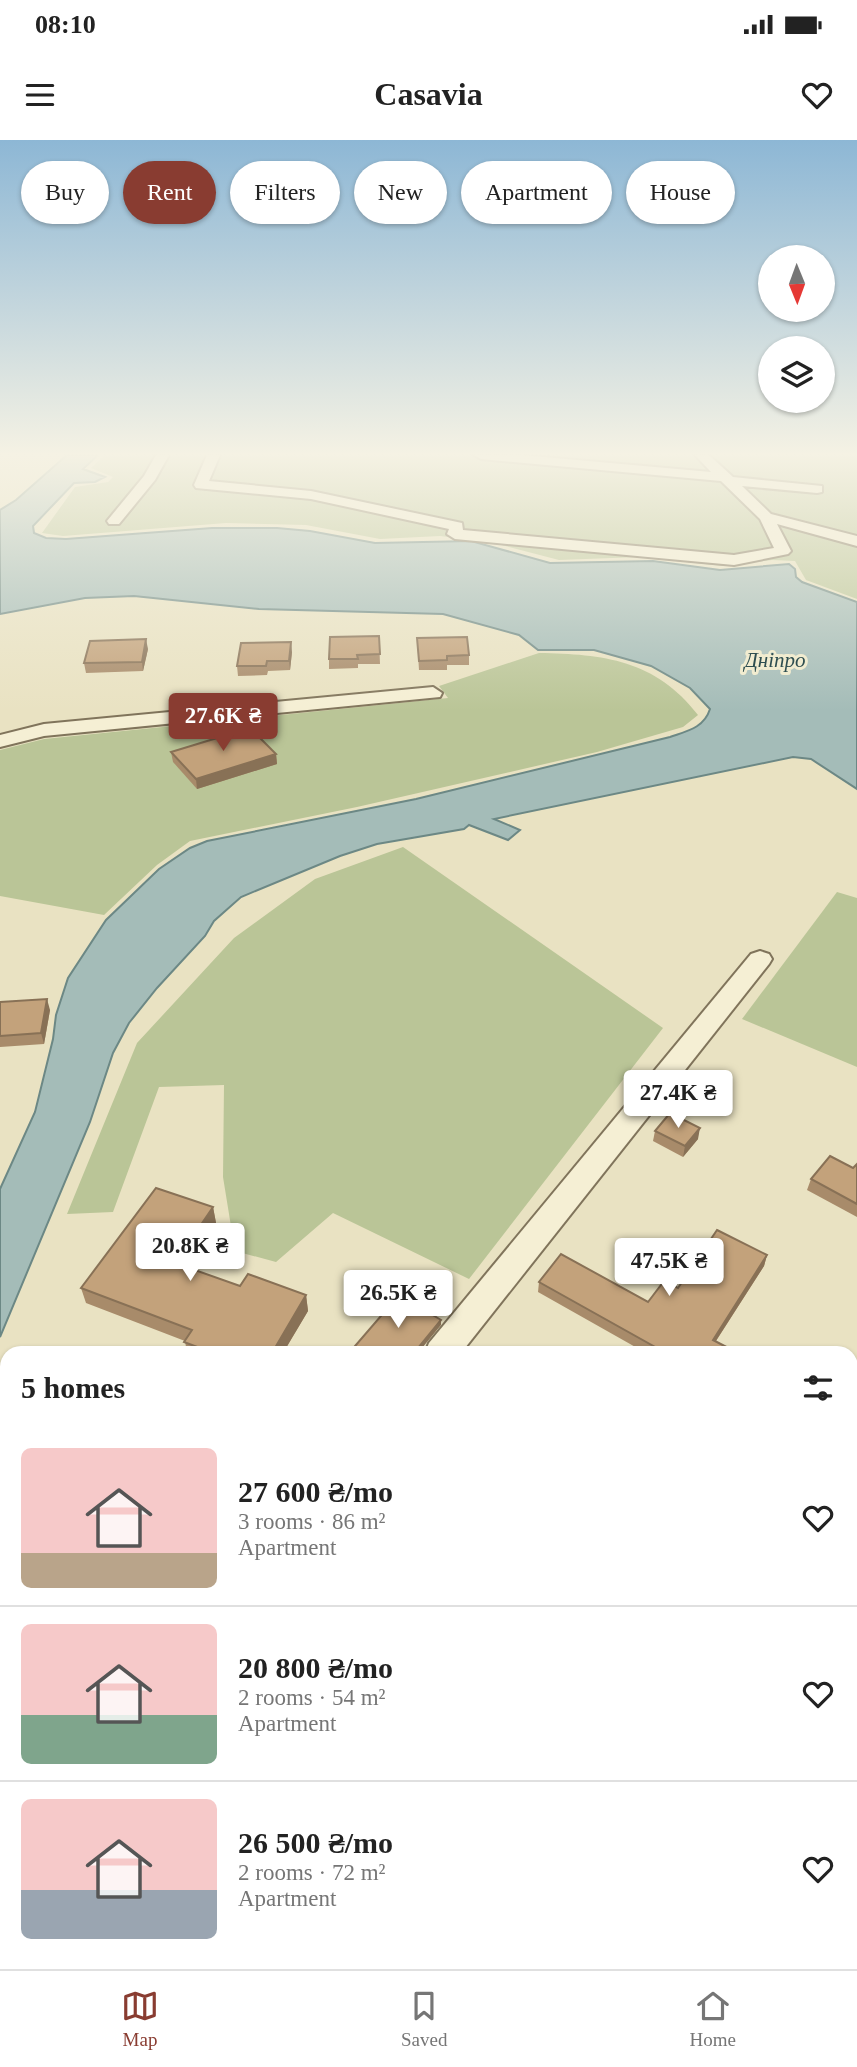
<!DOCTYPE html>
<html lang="en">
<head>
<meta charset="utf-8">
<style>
  :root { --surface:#fff; --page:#f2f2f2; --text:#222; --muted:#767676; --line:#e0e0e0; --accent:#893c31 }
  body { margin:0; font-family:Georgia,serif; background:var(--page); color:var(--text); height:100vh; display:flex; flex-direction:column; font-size:26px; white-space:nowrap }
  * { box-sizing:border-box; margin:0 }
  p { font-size:23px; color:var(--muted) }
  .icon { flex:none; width:38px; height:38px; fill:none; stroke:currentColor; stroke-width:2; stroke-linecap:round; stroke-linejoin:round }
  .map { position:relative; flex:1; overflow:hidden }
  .panel { position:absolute; left:0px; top:1206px; width:858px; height:625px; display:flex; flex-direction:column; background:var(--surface); border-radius:21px 21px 0 0; box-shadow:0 2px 5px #0004 }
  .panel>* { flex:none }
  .hud { position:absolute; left:21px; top:21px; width:816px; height:63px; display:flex; gap:14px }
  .needle { width:46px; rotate:179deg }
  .fabs { position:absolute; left:758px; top:105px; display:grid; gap:14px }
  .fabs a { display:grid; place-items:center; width:77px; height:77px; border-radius:50%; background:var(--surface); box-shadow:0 2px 5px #0004; font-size:35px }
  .price { position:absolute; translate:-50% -60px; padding:0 16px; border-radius:7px; background:#fff; color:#222; font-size:23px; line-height:46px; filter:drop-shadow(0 2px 4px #0008) }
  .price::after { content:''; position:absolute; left:50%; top:42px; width:21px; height:16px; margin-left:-10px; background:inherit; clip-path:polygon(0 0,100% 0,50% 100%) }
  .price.selected { background:var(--accent); color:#fff }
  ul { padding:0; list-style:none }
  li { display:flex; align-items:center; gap:21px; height:175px; padding:0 21px }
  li+li { border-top:2px solid var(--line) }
  li span { display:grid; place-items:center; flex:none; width:196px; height:140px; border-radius:10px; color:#555 }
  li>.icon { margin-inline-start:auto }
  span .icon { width:84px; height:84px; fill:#fffc; stroke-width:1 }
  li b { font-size:30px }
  h2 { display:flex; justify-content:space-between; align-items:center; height:84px; padding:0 21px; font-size:30px }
  .chip { padding:0 24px; border-radius:32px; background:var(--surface); box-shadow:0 2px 5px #0004; font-size:24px; line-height:63px }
  .chip.selected { background:var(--accent); color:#fff }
  .status { display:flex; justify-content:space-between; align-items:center; height:49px; padding:0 35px; background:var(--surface); direction:ltr }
  .status svg { height:19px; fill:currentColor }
  header { display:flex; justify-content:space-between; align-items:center; height:91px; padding:0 21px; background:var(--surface); font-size:32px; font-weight:700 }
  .dock { display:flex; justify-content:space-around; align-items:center; height:98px; border-top:2px solid var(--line); background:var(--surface); font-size:19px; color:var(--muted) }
  .dock a { display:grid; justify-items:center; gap:4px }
  .dock .selected { color:var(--accent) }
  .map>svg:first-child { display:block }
  .green { fill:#bac597 }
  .sand { fill:#e2d9a1 }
  .water { fill:#a4bcb8; stroke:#6c8885; stroke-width:2 }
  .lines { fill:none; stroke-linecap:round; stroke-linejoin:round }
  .minor-casing { stroke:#80745b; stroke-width:4 }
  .minor { fill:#f5efd4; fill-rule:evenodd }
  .wall { fill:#a88b6a }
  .shaded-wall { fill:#887156 }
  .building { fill:#c3a27b; stroke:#887156; stroke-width:2 }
  .labels { text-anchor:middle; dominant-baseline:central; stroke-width:6; stroke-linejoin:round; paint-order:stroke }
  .far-water-label { font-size:21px; font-style:italic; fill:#2e4e50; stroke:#f1ecd0 }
</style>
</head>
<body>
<div class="status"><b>08:10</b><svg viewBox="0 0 49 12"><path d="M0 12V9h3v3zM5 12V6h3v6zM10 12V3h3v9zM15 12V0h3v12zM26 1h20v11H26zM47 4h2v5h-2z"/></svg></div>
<header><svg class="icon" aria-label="menu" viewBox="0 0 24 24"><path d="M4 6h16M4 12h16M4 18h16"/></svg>Casavia<svg class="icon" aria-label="heart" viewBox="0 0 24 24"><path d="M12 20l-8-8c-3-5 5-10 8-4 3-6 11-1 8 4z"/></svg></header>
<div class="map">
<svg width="857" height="1829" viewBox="0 0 857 1829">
  <rect width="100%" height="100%" fill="#e9e2c2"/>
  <g class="green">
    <path d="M 105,315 L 857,315 L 857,459 L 806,440 L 795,421 L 772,420 L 723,426 L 639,417 L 559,420 L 490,402 L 440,396 L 380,399 L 306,385 L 226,383 L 63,396 L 42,393 L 75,347 L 108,342 L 113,337 L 91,328 Z"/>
    <path d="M 539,513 C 603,514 656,520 698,575 L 683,587 L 597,612 L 357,667 L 190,701 L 157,725 L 104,775 L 0,756 L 0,610 L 44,599 L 448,558 L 439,546 Z"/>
    <path d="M 403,707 L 663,888 L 469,1139 L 333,1073 L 276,1122 L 235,1111 L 223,1037 L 224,945 L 159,947 L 113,1072 L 67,1074 L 137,903 L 234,798 L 315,739 Z"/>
    <path d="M 837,752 L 857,758 L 857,927 L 742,879 Z"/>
    <path d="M 7,1405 L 7,1507 L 0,1511 L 0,1410 Z"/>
  </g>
  <path class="sand" d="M 7,1557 L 7,1824 L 23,1824 L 17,1829 L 0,1829 L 0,1561 Z"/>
  <path class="water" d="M 67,315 L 98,315 L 83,329 L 105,337 L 95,342 L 74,343 L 33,386 L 34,393 L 46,398 L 66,399 L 212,388 L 277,388 L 310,391 L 375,403 L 471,401 L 550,423 L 653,421 L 720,430 L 789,424 L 795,429 L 796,437 L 802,442 L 857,462 L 857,649 L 811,619 L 793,617 L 494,679 L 520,690 L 508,700 L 469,685 L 464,689 L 377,704 L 340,716 L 241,757 L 214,781 L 205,796 L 157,848 L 129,883 L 113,913 L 90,982 L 0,1197 L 0,1049 L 35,972 L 53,899 L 56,875 L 68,838 L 106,780 L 159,729 L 190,708 L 207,701 L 416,659 L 670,597 C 687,591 704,588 710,569 L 690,548 L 651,526 L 594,510 L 538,510 L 519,495 L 443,474 L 259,469 L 134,456 L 85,458 L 0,474 L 0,370 L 16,360 Z"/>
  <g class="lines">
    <g class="minor-casing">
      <g id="minor">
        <path d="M 156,315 L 169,315 L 155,340 L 119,384 L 109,384 L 107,381 L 144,336 Z"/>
        <path d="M 207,315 L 220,315 L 209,341 L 311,351 L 462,383 L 463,390 L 734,415 L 774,408 L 760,379 L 721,341 L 481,319 L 474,315 L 521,315 L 711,332 L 695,315 L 709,315 L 733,337 L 822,346 L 822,352 L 817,353 L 742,346 L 771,374 L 857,396 L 857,406 L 777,384 L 791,411 L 788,414 L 734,425 L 455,399 L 447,394 L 449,389 L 311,359 L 196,348 L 194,345 Z"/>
        <path d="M 433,547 L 442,553 L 440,557 L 44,596 L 0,607 L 0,595 L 44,584 Z"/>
        <path d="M 760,811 L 769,814 L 772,819 L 769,824 L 461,1213 L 425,1213 L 429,1203 L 751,814 Z"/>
        <path d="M 0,1294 L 7,1297 L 7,1329 L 0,1326 Z"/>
        <path d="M 7,1515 L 7,1556 L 0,1559 L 0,1518 Z"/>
        <path d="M 850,1635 L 857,1638 L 857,1680 L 850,1677 Z"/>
      </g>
    </g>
    <use href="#minor" class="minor"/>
  </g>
  <g class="wall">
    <path d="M 379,496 L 380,524 L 358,524 L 358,528 L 329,529 L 329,519 Z"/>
    <path d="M 417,498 L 469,515 L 469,525 L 447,525 L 447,530 L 419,530 Z"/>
    <path d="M 148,509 L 143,531 L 86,533 L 84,523 Z"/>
    <path d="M 292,512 L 290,530 L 268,531 L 267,535 L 238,536 L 237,526 Z"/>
    <path d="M 171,612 L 276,614 L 277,624 L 197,649 L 173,622 Z"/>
    <path d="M 0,862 L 50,870 L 44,904 L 0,907 Z"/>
    <path d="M 655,991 L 698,999 L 683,1017 L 653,1001 Z"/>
    <path d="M 857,1024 L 857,1077 L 807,1050 L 811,1039 L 853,1028 Z"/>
    <path d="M 213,1067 L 216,1083 L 186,1127 L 240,1146 L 306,1155 L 308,1171 L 283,1213 L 187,1213 L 185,1201 L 86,1163 L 81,1148 Z"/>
    <path d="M 767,1115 L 764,1126 L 716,1201 L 738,1213 L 646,1213 L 538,1152 L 539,1142 L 648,1162 L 678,1148 Z"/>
  </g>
  <g class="shaded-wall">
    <path d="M 146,499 L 148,509 L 143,531 L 142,522 Z"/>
    <path d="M 291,502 L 292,512 L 290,530 L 289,521 Z"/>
    <path d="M 276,614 L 277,624 L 197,649 L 196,639 Z"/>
    <path d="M 47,859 L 50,870 L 44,904 L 41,893 Z"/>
    <path d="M 700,988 L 698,999 L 683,1017 L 685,1006 Z"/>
    <path d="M 213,1067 L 216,1083 L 178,1138 L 175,1123 Z"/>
    <path d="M 767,1115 L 764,1126 L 710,1210 L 713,1200 Z"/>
    <path d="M 306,1155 L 308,1171 L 283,1213 L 272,1213 Z"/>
    <path d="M 441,1180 L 441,1185 L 418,1213 L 414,1213 Z"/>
  </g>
  <g class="building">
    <path d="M 379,496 L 380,514 L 357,515 L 358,519 L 329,519 L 330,497 Z"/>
    <path d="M 467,497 L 469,515 L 447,516 L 447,520 L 419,521 L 417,498 Z"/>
    <path d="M 146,499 L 142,522 L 84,523 L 90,501 Z"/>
    <path d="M 291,502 L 289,521 L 267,521 L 266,526 L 237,526 L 241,503 Z"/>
    <path d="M 250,588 L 276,614 L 196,639 L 171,612 Z"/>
    <path d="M 47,859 L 41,893 L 0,896 L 0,862 Z"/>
    <path d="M 670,973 L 700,988 L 685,1006 L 655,991 Z"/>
    <path d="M 830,1016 L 853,1028 L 857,1024 L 857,1064 L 811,1039 Z"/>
    <path d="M 156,1048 L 213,1067 L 175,1123 L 240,1146 L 248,1134 L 306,1155 L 272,1213 L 213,1213 L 184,1202 L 192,1190 L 81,1148 Z"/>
    <path d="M 717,1090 L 767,1115 L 713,1200 L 738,1213 L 666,1213 L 539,1142 L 561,1114 L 648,1162 L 664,1141 L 678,1148 Z"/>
    <path d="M 399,1155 L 441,1180 L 414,1213 L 349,1213 Z"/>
  </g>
  <linearGradient id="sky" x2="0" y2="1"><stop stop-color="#8db7d5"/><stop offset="0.55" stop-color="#f5f2e4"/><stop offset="1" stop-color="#f5f2e4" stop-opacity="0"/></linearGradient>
  <rect width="857" height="571" fill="url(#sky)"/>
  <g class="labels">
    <g class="far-water-label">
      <text x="775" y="520">Дніпро</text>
    </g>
  </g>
</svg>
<div class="fabs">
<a><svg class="needle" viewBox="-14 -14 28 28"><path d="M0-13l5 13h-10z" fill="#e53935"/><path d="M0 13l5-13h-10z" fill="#767676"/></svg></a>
<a><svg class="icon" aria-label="layers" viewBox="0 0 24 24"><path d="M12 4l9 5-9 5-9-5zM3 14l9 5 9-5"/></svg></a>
</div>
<b class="price selected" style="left:223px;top:613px">27.6K ₴</b>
<b class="price" style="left:678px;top:990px">27.4K ₴</b>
<b class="price" style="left:190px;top:1143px">20.8K ₴</b>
<b class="price" style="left:669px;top:1158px">47.5K ₴</b>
<b class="price" style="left:398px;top:1190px">26.5K ₴</b>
<div class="hud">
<a class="chip">Buy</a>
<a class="chip selected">Rent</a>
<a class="chip">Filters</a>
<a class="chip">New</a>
<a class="chip">Apartment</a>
<a class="chip">House</a>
</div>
<section class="panel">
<h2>5 homes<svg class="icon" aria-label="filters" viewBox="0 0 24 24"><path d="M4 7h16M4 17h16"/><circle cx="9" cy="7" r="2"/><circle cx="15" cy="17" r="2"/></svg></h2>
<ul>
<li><span style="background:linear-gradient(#f6c9c9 75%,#b9a48a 0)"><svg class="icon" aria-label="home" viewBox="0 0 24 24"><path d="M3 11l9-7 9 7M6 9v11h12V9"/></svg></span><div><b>27 600 ₴/mo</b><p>3 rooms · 86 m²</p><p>Apartment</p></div><svg class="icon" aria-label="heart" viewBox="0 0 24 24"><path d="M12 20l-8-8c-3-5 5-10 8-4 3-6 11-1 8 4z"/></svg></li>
<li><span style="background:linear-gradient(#f6c9c9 65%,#7fa58c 0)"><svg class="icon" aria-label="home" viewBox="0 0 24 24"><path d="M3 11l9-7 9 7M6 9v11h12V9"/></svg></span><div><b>20 800 ₴/mo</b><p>2 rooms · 54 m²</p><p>Apartment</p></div><svg class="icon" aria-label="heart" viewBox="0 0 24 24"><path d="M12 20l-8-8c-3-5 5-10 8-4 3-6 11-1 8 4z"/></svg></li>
<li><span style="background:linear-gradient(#f6c9c9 65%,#9aa5b1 0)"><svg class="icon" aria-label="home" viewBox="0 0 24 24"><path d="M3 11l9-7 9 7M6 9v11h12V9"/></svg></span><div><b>26 500 ₴/mo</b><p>2 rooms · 72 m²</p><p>Apartment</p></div><svg class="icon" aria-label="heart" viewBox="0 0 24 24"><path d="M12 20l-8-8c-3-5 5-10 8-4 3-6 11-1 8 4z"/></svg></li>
</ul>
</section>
</div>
<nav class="dock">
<a class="selected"><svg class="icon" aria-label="map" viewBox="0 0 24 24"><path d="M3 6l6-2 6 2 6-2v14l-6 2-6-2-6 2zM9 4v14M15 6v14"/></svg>Map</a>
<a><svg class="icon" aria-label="saved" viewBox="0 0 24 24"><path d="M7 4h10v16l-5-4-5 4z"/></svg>Saved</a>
<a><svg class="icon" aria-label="home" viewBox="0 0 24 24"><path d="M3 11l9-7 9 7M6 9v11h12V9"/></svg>Home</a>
</nav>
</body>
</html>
